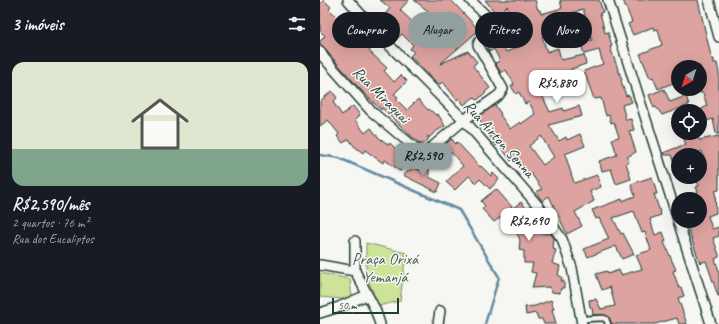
<!DOCTYPE html>
<html lang="pt">
<head>
<meta charset="utf-8">
<style>
  :root { --surface:#171b24; --page:#20242c; --text:#f1f3f6; --muted:#9ea1a6; --accent:#92a19f }
  body { margin:0; font-family:Caveat,sans-serif; background:var(--page); color:var(--text); height:100vh; display:flex; flex-direction:column; font-size:15px; white-space:nowrap }
  * { box-sizing:border-box; margin:0 }
  p { font-size:13px; color:var(--muted) }
  .icon { flex:none; width:22px; height:22px; fill:none; stroke:currentColor; stroke-width:2; stroke-linecap:round; stroke-linejoin:round }
  .map { position:relative; flex:1; overflow:hidden }
  .details { display:flex; flex-direction:column; background:var(--surface); width:320px }
  .details>* { flex:none }
  .hud { position:absolute; left:12px; top:12px; width:327px; height:36px; display:flex; gap:8px }
  .needle { width:26px; rotate:219deg }
  .buttons { position:absolute; left:351px; top:60px; display:grid; gap:8px }
  .buttons a { display:grid; place-items:center; width:36px; height:36px; border-radius:50%; background:var(--surface); box-shadow:0 4px 16px #0002; font-size:20px }
  .scale { position:absolute; left:12px; bottom:10px; width:67px; box-sizing:border-box; padding-left:4px; border:2px solid #1f3d34; border-top:0; font-size:11px; line-height:14px; white-space:nowrap; color:#1f3d34; -webkit-text-stroke:3px #f6f6f2; paint-order:stroke }
  .price { position:absolute; translate:-50% -34px; padding:0 9px; border-radius:8px; background:#fff; color:#222; font-size:13px; line-height:26px; filter:drop-shadow(0 1px 2px #0008) }
  .price::after { content:''; position:absolute; left:50%; top:24px; width:12px; height:9px; margin-left:-6px; background:inherit; clip-path:polygon(0 0,100% 0,50% 100%) }
  .price.active { background:var(--accent); color:#111 }
  ul { padding:0; list-style:none }
  li { display:grid; align-content:center; gap:8px; height:212px; padding:0 12px }
  li span { display:grid; place-items:center; height:124px; border-radius:12px; color:#555 }
  li>.icon { margin-inline-start:auto }
  span .icon { width:72px; height:72px; fill:#fffc; stroke-width:1 }
  li b { font-size:17px }
  h2 { display:flex; justify-content:space-between; align-items:center; height:48px; padding:0 12px; font-size:17px }
  .pill { padding:0 14px; border-radius:18px; background:var(--surface); box-shadow:0 4px 16px #0002; font-size:14px; line-height:36px }
  .pill.active { background:var(--accent); color:#111 }
  main { display:flex; flex:1; min-height:0 }
  .map>svg:first-child { display:block }
  .green { fill:#cce398; stroke:#769066 }
  .lines { fill:none; stroke-linecap:round; stroke-linejoin:round }
  .stream { stroke:#638aa1; stroke-width:2.5 }
  .building { fill:#dda3a0; stroke:#1f3d34; fill-rule:evenodd }
  .service-casing { stroke:#1f3d34; stroke-width:8 }
  .minor-casing { stroke:#1f3d34; stroke-width:12 }
  .service { stroke:#f6f6f2; stroke-width:4.5 }
  .minor { stroke:#f6f6f2; stroke-width:9 }
  .labels { text-anchor:middle; dominant-baseline:central; stroke-width:3; stroke-linejoin:round; paint-order:stroke }
  .street-label { font-size:16px; fill:#1f3d34; stroke:#f6f6f2 }
  .park-label { font-size:16px; fill:#425e48; stroke:#f6f6f2 }
</style>
</head>
<body>
<main>
<section class="details">
<h2>3 imóveis<svg class="icon" aria-label="filters" viewBox="0 0 24 24"><path d="M4 7h16M4 17h16"/><circle cx="9" cy="7" r="2"/><circle cx="15" cy="17" r="2"/></svg></h2>
<ul>
<li><span style="background:linear-gradient(#dfe7d0 70%,#7fa58c 0)"><svg class="icon" aria-label="home" viewBox="0 0 24 24"><path d="M3 11l9-7 9 7M6 9v11h12V9"/></svg></span><div><b>R$2,590/mês</b><p>2 quartos · 76 m²</p><p>Rua dos Eucaliptos</p></div></li>
</ul>
</section>
<div class="map">
<svg width="399" height="324" viewBox="0 0 399 324">
  <rect width="100%" height="100%" fill="#f6f6f2"/>
  <filter id="ink" filterUnits="userSpaceOnUse"><feTurbulence type="fractalNoise" baseFrequency=".025" numOctaves="2"/><feDisplacementMap in="SourceGraphic" scale="8" xChannelSelector="R" yChannelSelector="G"/><feConvolveMatrix kernelMatrix="1 2 1 2 8 2 1 2 1" color-interpolation-filters="sRGB"/></filter>
  <g filter="url(#ink)">
    <g class="green">
      <path d="M 46,243 L 86,253 L 80,301 L 58,306 L 46,274 Z"/>
      <path d="M 0,273 L 30,279 L 32,300 L 0,297 Z"/>
    </g>
    <g class="lines">
      <path class="stream" d="M 0,155 L 19,158 L 139,210 L 179,277 L 165,324"/>
    </g>
    <g class="building">
      <path d="M 4,0 L 11,7 L 9,9 L 20,20 L 24,16 L 36,27 L 33,30 L 43,41 L 45,38 L 53,47 L 49,51 L 67,68 L 64,71 L 74,82 L 81,75 L 87,81 L 74,94 L 78,97 L 76,99 L 87,110 L 98,99 L 108,110 L 109,109 L 117,116 L 118,114 L 125,126 L 115,132 L 109,138 L 108,136 L 108,140 L 104,144 L 101,144 L 89,134 L 62,108 L 61,110 L 39,88 L 9,54 L 5,48 L 1,45 L 0,41 L 5,36 L 0,31 L 0,4 Z"/>
      <path d="M 60,0 L 89,0 L 80,10 L 101,30 L 110,20 L 105,15 L 108,11 L 94,0 L 131,0 L 159,30 L 120,64 L 148,51 L 157,62 L 153,66 L 170,88 L 165,92 L 166,93 L 157,100 L 154,97 L 144,105 L 139,98 L 137,100 L 123,82 L 118,85 L 90,56 L 94,52 L 90,49 L 93,45 L 82,34 L 75,41 L 59,25 L 60,23 L 59,22 L 70,8 Z"/>
      <path d="M 165,0 L 215,0 L 218,10 L 220,10 L 221,14 L 242,8 L 240,0 L 279,0 L 283,12 L 280,13 L 285,33 L 288,32 L 292,46 L 290,47 L 302,80 L 301,81 L 306,96 L 309,95 L 312,102 L 302,105 L 306,120 L 311,119 L 314,130 L 309,131 L 316,152 L 307,157 L 309,162 L 306,163 L 311,179 L 296,184 L 291,169 L 282,171 L 279,161 L 297,155 L 292,139 L 299,137 L 294,122 L 291,123 L 289,115 L 286,116 L 281,98 L 274,99 L 264,71 L 283,64 L 279,50 L 264,54 L 261,44 L 272,40 L 263,9 L 236,19 L 237,30 L 222,36 L 227,52 L 238,48 L 241,60 L 264,55 L 266,64 L 251,69 L 255,83 L 240,87 L 237,76 L 219,80 L 226,93 L 222,95 L 230,112 L 243,108 L 244,111 L 259,106 L 262,116 L 229,125 L 239,141 L 246,137 L 247,140 L 260,134 L 265,146 L 245,154 L 254,183 L 277,175 L 281,187 L 270,191 L 274,201 L 255,212 L 262,226 L 247,234 L 229,196 L 222,201 L 216,192 L 222,189 L 210,172 L 206,175 L 193,159 L 191,161 L 179,144 L 176,146 L 158,117 L 175,105 L 181,114 L 180,115 L 190,129 L 200,122 L 201,124 L 215,114 L 209,102 L 205,104 L 199,92 L 196,94 L 191,86 L 194,85 L 193,82 L 186,70 L 181,73 L 175,63 L 180,61 L 174,49 L 169,52 L 166,43 L 179,37 L 186,52 L 200,46 L 187,6 L 177,15 ZM 221,136 L 234,157 L 223,165 L 209,146 Z"/>
      <path d="M 303,0 L 378,0 L 391,56 L 392,59 L 394,59 L 394,63 L 397,63 L 399,73 L 399,134 L 396,134 L 393,119 L 380,123 L 380,110 L 387,106 L 383,93 L 380,93 L 380,66 L 358,67 L 358,81 L 338,89 L 333,77 L 330,78 L 320,54 L 342,45 L 338,29 L 334,30 L 333,27 L 313,35 L 308,24 L 312,22 Z"/>
      <path d="M 344,89 L 350,102 L 366,96 L 369,105 L 342,115 L 336,107 L 334,108 L 329,95 Z"/>
      <path d="M 12,91 L 17,98 L 13,102 L 22,115 L 33,106 L 40,115 L 35,120 L 45,133 L 51,128 L 58,137 L 69,145 L 70,143 L 85,158 L 83,161 L 86,163 L 80,171 L 65,160 L 63,163 L 45,150 L 43,153 L 34,146 L 29,139 L 23,143 L 17,136 L 19,134 L 8,120 L 0,126 L 0,101 Z"/>
      <path d="M 361,133 L 376,133 L 379,140 L 399,136 L 399,190 L 395,191 L 396,213 L 388,216 L 392,229 L 399,227 L 399,236 L 393,238 L 399,255 L 399,257 L 395,259 L 399,271 L 399,296 L 398,296 L 386,261 L 380,263 L 366,223 L 367,221 L 380,221 L 380,199 L 360,199 L 360,197 L 378,192 L 376,187 L 379,186 L 375,177 L 380,177 L 380,171 L 387,168 L 382,151 L 371,155 L 358,155 L 358,170 L 357,170 L 352,155 L 344,155 L 343,153 L 366,144 Z"/>
      <path d="M 132,139 L 135,144 L 137,142 L 160,167 L 161,166 L 171,176 L 173,173 L 179,179 L 170,189 L 160,179 L 156,183 L 149,176 L 135,190 L 126,182 L 143,166 L 131,152 L 123,158 L 118,150 Z"/>
      <path d="M 101,163 L 109,163 L 109,177 L 121,183 L 117,192 L 83,175 L 94,167 L 101,171 Z"/>
      <path d="M 332,177 L 337,194 L 334,194 L 341,215 L 330,219 L 335,235 L 343,232 L 346,241 L 344,242 L 356,270 L 353,271 L 359,288 L 361,287 L 364,296 L 358,298 L 367,324 L 359,324 L 357,318 L 335,324 L 292,324 L 287,316 L 273,315 L 272,308 L 270,307 L 269,300 L 276,299 L 281,309 L 295,306 L 290,287 L 282,290 L 276,274 L 287,271 L 288,274 L 299,270 L 301,275 L 322,269 L 316,255 L 331,250 L 325,232 L 322,233 L 314,211 L 293,218 L 301,234 L 303,233 L 314,254 L 302,259 L 296,246 L 268,257 L 264,249 L 289,239 L 279,218 L 276,219 L 272,210 L 302,199 L 302,201 L 315,196 L 311,184 Z"/>
      <path d="M 176,189 L 193,208 L 201,202 L 206,208 L 198,214 L 203,227 L 217,219 L 222,233 L 231,234 L 234,238 L 233,249 L 236,250 L 232,263 L 240,266 L 238,275 L 242,277 L 241,281 L 244,281 L 244,288 L 241,288 L 240,293 L 232,292 L 229,287 L 212,288 L 216,273 L 211,272 L 213,263 L 204,263 L 204,251 L 199,250 L 200,240 L 192,222 L 189,223 L 185,214 L 174,222 L 162,209 L 165,206 L 161,201 Z"/>
      <path d="M 231,300 L 234,309 L 232,309 L 236,324 L 224,324 L 222,319 L 218,319 L 216,313 L 206,315 L 205,307 L 215,306 Z"/>
    </g>
    <g class="lines">
      <g class="service-casing">
        <path id="service" d="M 262,319 L 283,318 L 286,319 L 288,324"/>
      </g>
      <g class="minor-casing">
        <g id="minor">
          <path d="M 28,0 L 64,40 L 144,120 L 220,208 L 242,239 L 252,268 L 262,324"/>
          <path d="M 288,0 L 358,220"/>
          <path d="M 389,0 L 399,37"/>
          <path d="M 0,51 L 4,58 L 51,111 L 100,152 L 105,153 L 144,120 L 179,95 L 183,89 L 158,45 C 159,35 177,32 173,22 L 150,0"/>
          <path d="M 358,221 L 391,324"/>
          <path d="M 35,241 L 35,271 L 55,309 L 60,324"/>
          <path d="M 0,265 L 35,271"/>
          <path d="M 0,313 L 19,307 L 47,295"/>
          <path d="M 118,324 L 120,311"/>
        </g>
      </g>
      <use href="#service" class="service"/>
      <use href="#minor" class="minor"/>
    </g>
  </g>
  <g class="labels">
    <g class="street-label">
      <text transform="translate(61 95) rotate(45)">Rua Miraguai</text>
      <text transform="translate(179 139) rotate(48)">Rua Airton Senna</text>
    </g>
    <g class="park-label">
      <text x="65" y="259">Praça Orixá<tspan x="65" dy="18">Yemanjá</tspan></text>
    </g>
  </g>
</svg>
<div class="buttons">
<a><svg class="needle" viewBox="-14 -14 28 28"><path d="M0-13l5 13h-10z" fill="#e53935"/><path d="M0 13l5-13h-10z" fill="#9ea1a6"/></svg></a>
<a><svg class="icon" aria-label="locate" viewBox="0 0 24 24"><circle cx="12" cy="12" r="6"/><path d="M12 2v4M12 18v4M2 12h4M18 12h4"/></svg></a>
<a>+</a>
<a>−</a>
</div>
<div class="scale">50 m</div>
<b class="price" style="left:237px;top:104px">R$5,880</b>
<b class="price active" style="left:103px;top:177px">R$2,590</b>
<b class="price" style="left:209px;top:242px">R$2,690</b>
<div class="hud">
<a class="pill">Comprar</a>
<a class="pill active">Alugar</a>
<a class="pill">Filtros</a>
<a class="pill">Novo</a>
</div>
</div>
</main>
</body>
</html>
